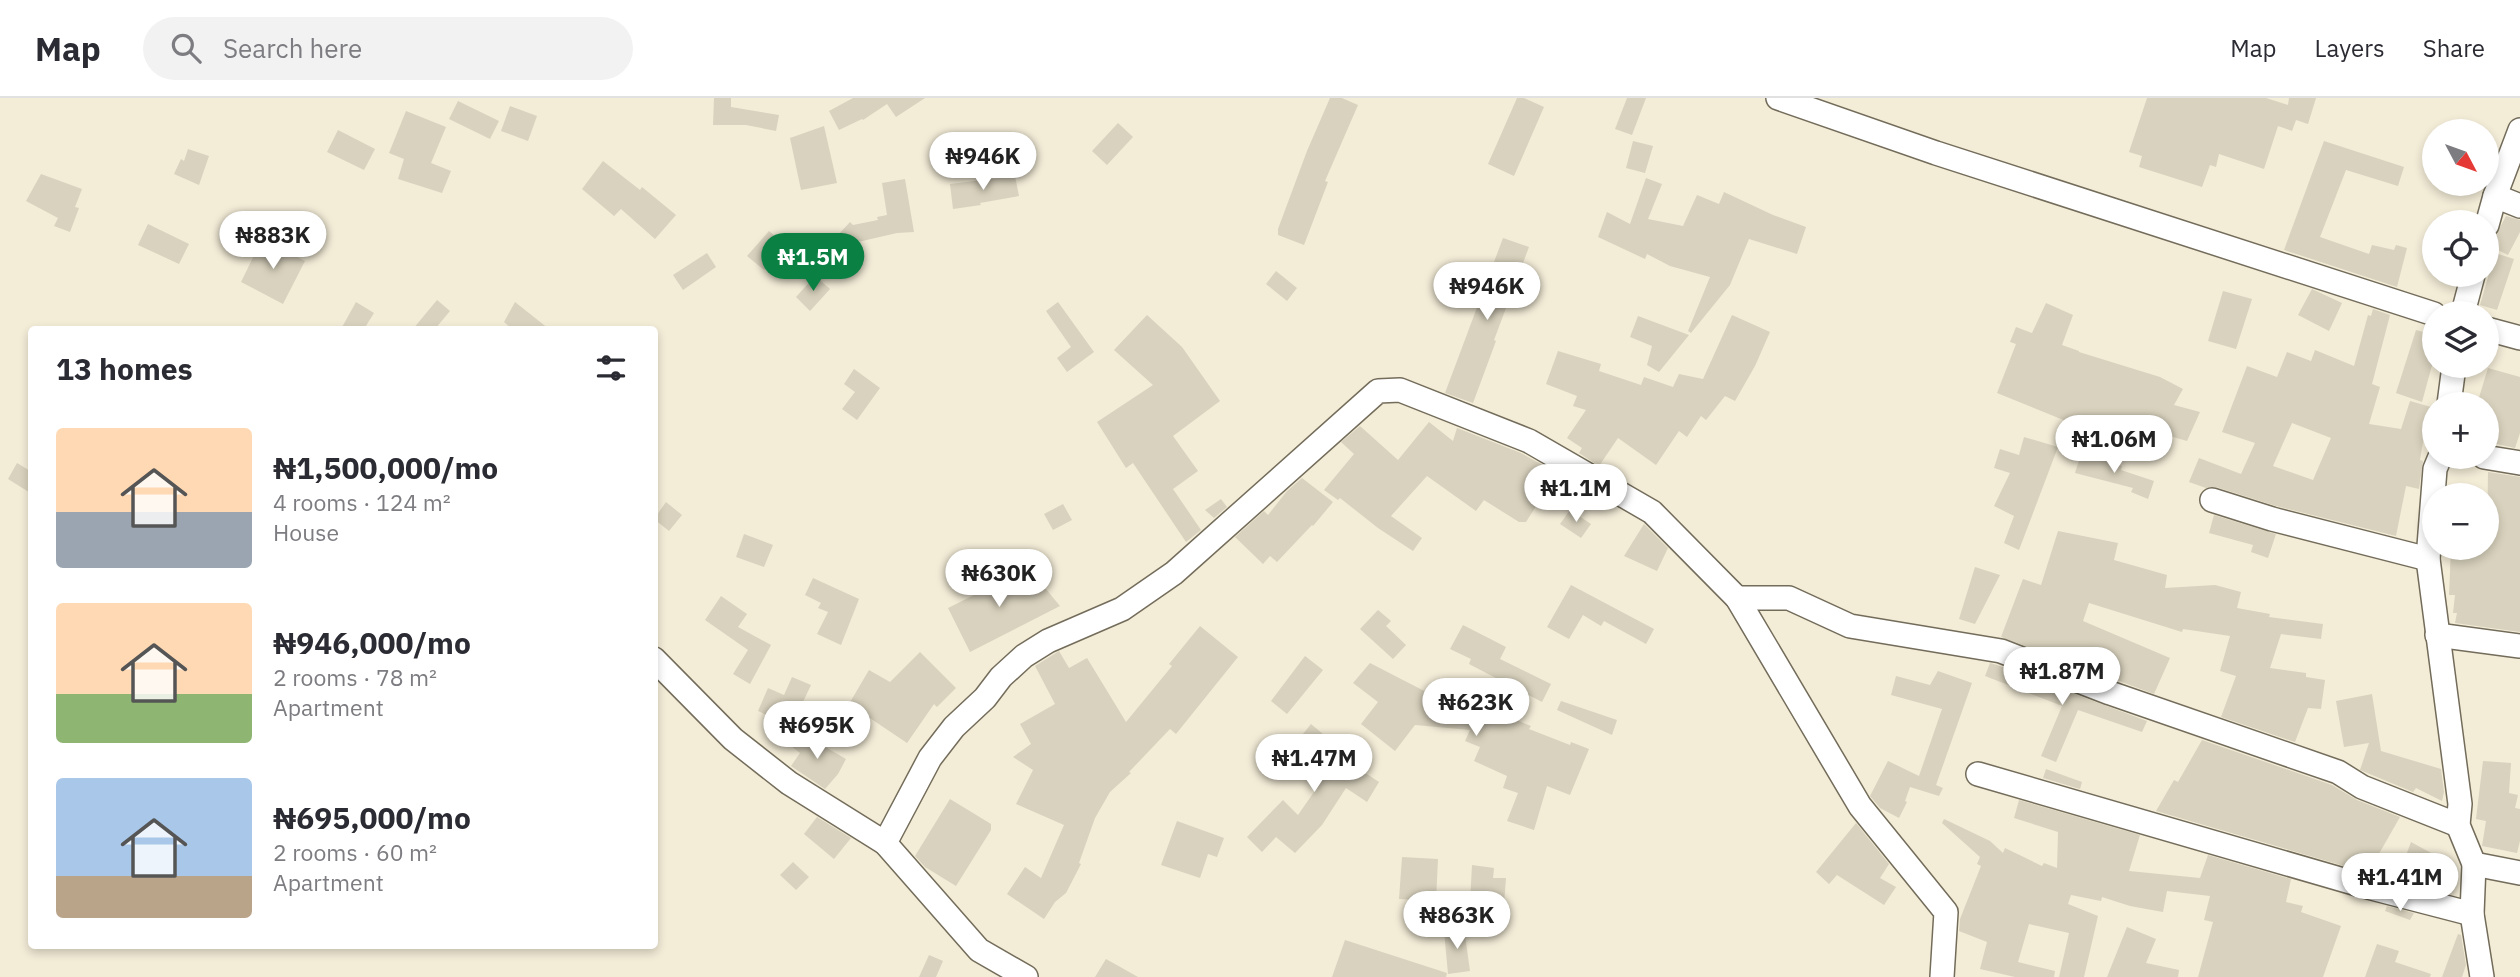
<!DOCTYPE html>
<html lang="en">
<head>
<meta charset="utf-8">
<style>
  :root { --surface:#fff; --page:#f2f2f3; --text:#2b2b33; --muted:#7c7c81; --line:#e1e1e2; --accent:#0b8043 }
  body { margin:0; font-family:"IBM Plex Sans",sans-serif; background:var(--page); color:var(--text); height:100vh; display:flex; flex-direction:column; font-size:26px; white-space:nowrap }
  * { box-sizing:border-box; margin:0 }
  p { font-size:23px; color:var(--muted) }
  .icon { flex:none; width:38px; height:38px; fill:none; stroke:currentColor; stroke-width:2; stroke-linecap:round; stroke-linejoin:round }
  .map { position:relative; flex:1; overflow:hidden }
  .panel { position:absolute; left:28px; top:228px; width:630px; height:623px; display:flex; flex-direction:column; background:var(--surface); border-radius:7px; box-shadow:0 4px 10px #0003 }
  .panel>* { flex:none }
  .needle { width:46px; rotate:131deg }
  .fabs { position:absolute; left:2422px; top:21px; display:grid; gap:14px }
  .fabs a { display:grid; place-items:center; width:77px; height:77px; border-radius:50%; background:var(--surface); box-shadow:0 4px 10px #0003; font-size:35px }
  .price { position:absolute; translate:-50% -60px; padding:0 16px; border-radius:24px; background:#fff; color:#222; font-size:23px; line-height:46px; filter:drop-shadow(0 2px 4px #0008) }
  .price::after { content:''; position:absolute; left:50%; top:42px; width:21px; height:16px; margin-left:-10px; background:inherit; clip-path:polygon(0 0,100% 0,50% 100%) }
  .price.selected { background:var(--accent); color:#fff }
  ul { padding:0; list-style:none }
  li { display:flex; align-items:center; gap:21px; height:175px; padding:0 28px }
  li span { display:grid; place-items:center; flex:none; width:196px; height:140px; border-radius:7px; color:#555 }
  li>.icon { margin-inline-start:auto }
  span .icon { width:84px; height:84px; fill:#fffc; stroke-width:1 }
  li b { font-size:30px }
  h2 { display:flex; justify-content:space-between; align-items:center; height:84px; padding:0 28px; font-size:30px }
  header { display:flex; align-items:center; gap:42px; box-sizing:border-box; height:98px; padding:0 35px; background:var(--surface); border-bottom:2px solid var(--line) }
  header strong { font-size:33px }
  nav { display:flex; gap:38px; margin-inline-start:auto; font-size:24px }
  .search { width:490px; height:63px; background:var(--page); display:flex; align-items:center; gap:18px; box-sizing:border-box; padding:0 24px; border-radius:38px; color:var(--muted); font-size:26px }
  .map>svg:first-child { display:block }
  .building { fill:#d9d2be; fill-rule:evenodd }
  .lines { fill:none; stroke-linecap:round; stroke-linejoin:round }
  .minor-casing { stroke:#736c5a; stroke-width:26 }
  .minor { stroke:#fff; stroke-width:23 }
</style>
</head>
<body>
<header>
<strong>Map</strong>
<div class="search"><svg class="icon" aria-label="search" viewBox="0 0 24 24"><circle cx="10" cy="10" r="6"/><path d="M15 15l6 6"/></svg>Search here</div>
<nav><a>Map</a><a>Layers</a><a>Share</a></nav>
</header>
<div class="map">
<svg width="2520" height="879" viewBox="0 0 2520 879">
  <rect width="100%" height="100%" fill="#f3ecd7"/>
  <g class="building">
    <path d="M 714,0 L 731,0 L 731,9 L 779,17 L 776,33 L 746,27 L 713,27 Z"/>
    <path d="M 853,0 L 925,0 L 896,19 L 887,6 L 863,22 L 862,21 L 839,32 L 829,13 Z"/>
    <path d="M 1330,0 L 1342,0 L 1358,7 L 1325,83 L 1328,84 L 1304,147 L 1278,137 L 1278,131 L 1307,53 Z"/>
    <path d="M 1517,0 L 1524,0 L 1544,9 L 1514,78 L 1488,66 Z"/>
    <path d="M 1627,0 L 1646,0 L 1632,37 L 1615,31 Z"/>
    <path d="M 2147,0 L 2266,0 L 2288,7 L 2289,0 L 2316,0 L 2308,26 L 2296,22 L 2292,33 L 2278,28 L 2264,71 L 2219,56 L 2216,69 L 2210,67 L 2202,89 L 2139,69 L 2142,58 L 2129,54 Z"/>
    <path d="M 458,3 L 499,23 L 490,41 L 449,21 Z"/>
    <path d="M 510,8 L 537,18 L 528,43 L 501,33 Z"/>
    <path d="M 406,13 L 446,29 L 431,65 L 451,73 L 442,95 L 398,81 L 404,61 L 389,55 Z"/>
    <path d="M 1118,25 L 1133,39 L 1107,67 L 1092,53 Z"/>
    <path d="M 824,28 L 837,85 L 801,92 L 790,40 Z"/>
    <path d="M 338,32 L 375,51 L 364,72 L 327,54 Z"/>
    <path d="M 1633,43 L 1653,48 L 1645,75 L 1626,70 Z"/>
    <path d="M 2324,43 L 2404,69 L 2398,88 L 2346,72 L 2320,139 L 2369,156 L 2372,147 L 2394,152 L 2396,147 L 2407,150 L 2397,189 L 2284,152 Z"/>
    <path d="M 188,51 L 209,58 L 199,87 L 174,76 L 181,61 L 184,63 Z"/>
    <path d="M 603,63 L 640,92 L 642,89 L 676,117 L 655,141 L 621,111 L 614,118 L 582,91 Z"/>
    <path d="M 41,76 L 82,91 L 75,109 L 79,110 L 70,134 L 54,128 L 58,120 L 26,103 Z"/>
    <path d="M 1015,78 L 1019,98 L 980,105 L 981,107 L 953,111 L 950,86 Z"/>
    <path d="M 1646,80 L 1662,86 L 1648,121 L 1683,128 L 1697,97 L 1719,106 L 1724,94 L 1773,117 L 1806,129 L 1797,156 L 1749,141 L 1730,187 L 1691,235 L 1688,233 L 1710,179 L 1670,168 L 1647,156 L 1645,161 L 1598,139 L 1607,114 L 1630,126 Z"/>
    <path d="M 905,81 L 914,134 L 897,135 L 858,144 L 831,174 L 816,161 L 850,124 L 853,127 L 878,122 L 877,119 L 887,117 L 882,85 Z"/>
    <path d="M 2506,118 L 2520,122 L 2520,134 L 2508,157 L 2490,148 Z"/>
    <path d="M 148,126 L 189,146 L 179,166 L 138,147 Z"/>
    <path d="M 769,133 L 788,149 L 764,172 L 747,158 Z"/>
    <path d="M 1503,140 L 1529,149 L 1494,242 L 1496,243 L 1473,305 L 1445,295 Z"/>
    <path d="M 262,141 L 305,163 L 283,206 L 241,184 Z"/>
    <path d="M 707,155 L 716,169 L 683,192 L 673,177 Z"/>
    <path d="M 2495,155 L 2514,161 L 2497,212 L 2480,207 Z"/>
    <path d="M 1276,173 L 1297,190 L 1287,203 L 1266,186 Z"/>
    <path d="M 815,178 L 830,191 L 810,213 L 796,199 Z"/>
    <path d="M 2312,191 L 2342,205 L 2329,233 L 2298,217 Z"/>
    <path d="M 2223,193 L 2252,201 L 2236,251 L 2208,243 Z"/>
    <path d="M 437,202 L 450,213 L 435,231 L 413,231 Z"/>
    <path d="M 356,204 L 374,215 L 364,231 L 341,231 Z"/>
    <path d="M 515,204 L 549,231 L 512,231 L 504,224 Z"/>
    <path d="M 1058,204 L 1094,254 L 1067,274 L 1057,260 L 1071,249 L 1046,213 Z"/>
    <path d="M 2046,205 L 2073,217 L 2062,247 L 2079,253 L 2079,254 L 2160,279 L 2183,291 L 2174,307 L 2200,314 L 2187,343 L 2138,329 L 2130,349 L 1997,295 L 2016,246 L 2010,244 L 2016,229 L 2032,235 Z"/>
    <path d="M 2373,211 L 2390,217 L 2372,286 L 2380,289 L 2369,326 L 2401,331 L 2410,303 L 2431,309 L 2426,326 L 2420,362 L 2423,363 L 2419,391 L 2406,388 L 2396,438 L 2276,408 L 2216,389 L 2206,390 L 2189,384 L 2199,360 L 2241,376 L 2255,345 L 2222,334 L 2247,268 L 2277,279 L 2287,254 L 2311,263 L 2315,252 L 2354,268 L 2368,217 L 2371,218 ZM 2292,325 L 2331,340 L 2313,382 L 2273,368 Z"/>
    <path d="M 1147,217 L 1182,249 L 1220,303 L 1173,338 L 1198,373 L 1173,391 L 1201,432 L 1186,444 L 1133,365 L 1126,370 L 1097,324 L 1153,287 L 1114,252 Z"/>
    <path d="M 1732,217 L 1770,234 L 1755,268 L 1735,303 L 1725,298 L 1706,322 L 1701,318 L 1687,339 L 1679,333 L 1656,367 L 1618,340 L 1599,368 L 1579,355 L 1582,350 L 1567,340 L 1586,312 L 1573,308 L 1577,298 L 1546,286 L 1558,253 L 1601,266 L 1599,273 L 1641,287 L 1644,279 L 1673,289 L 1679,276 L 1703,281 Z"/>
    <path d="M 1638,218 L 1689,237 L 1659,274 L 1647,267 L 1652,248 L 1630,239 Z"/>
    <path d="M 2416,232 L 2434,237 L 2434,260 L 2422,304 L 2396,295 Z"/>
    <path d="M 2488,270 L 2520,279 L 2520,335 L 2515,350 L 2487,344 L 2487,306 L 2477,306 Z"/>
    <path d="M 854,271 L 880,290 L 857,322 L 842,311 L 855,294 L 844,286 Z"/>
    <path d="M 1429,324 L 1453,343 L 1457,330 L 1521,355 L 1557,375 L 1526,424 L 1519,424 L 1484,402 L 1476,413 L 1427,378 L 1391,418 L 1422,440 L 1413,453 L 1378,430 L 1340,400 L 1338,402 L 1324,392 L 1354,356 L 1341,344 L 1360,328 L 1398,362 Z"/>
    <path d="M 2024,339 L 2058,349 L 2019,452 L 2004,445 L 2014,418 L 1994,408 L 2010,375 L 1994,370 L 2000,351 L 2019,357 Z"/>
    <path d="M 2081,356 L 2122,368 L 2121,372 L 2154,383 L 2148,401 L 2131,394 L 2133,390 L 2075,375 Z"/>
    <path d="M 17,365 L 32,374 L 32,396 L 8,381 Z"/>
    <path d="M 2488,374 L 2520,379 L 2520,534 L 2455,525 L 2457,515 L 2453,515 L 2455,497 L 2449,497 L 2451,450 L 2487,450 Z"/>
    <path d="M 1302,380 L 1333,404 L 1313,428 L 1312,427 L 1277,464 L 1270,458 L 1263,466 L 1235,439 L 1264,413 L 1268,417 L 1287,393 Z"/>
    <path d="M 1221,401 L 1227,409 L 1214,420 L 1205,412 Z"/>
    <path d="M 666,404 L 682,417 L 669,433 L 654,421 Z"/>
    <path d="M 1063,406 L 1072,422 L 1053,432 L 1044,416 Z"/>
    <path d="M 1570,412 L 1591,426 L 1581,440 L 1560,426 Z"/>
    <path d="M 2214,417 L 2276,436 L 2268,460 L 2251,454 L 2253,447 L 2209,435 Z"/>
    <path d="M 1644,426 L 1668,450 L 1657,473 L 1624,458 Z"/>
    <path d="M 2058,433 L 2118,445 L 2114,462 L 2167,477 L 2165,490 L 2215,487 L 2241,494 L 2237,510 L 2270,516 L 2269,519 L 2323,526 L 2321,541 L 2281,536 L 2270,570 L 2306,575 L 2306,579 L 2325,582 L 2321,611 L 2308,610 L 2295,644 L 2221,619 L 2236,578 L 2220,573 L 2230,538 L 2183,531 L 2182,534 L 2089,505 L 2083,523 L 2170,560 L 2154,596 L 2001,539 L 2023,481 L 2041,487 Z"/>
    <path d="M 744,436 L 773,447 L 764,469 L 736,459 Z"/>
    <path d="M 1975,469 L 2000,477 L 1975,526 L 1959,521 Z"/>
    <path d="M 985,470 L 1016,496 L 1036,479 L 1060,508 L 970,554 L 948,510 L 976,496 L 969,489 Z"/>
    <path d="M 813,480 L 859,501 L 841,547 L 817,536 L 828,514 L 818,510 L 821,505 L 805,497 Z"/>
    <path d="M 1571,487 L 1654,531 L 1646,546 L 1604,523 L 1601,528 L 1583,517 L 1569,541 L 1547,529 Z"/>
    <path d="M 721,498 L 747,516 L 738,529 L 771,547 L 750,586 L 733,576 L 748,552 L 705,522 Z"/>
    <path d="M 1378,512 L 1391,523 L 1386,528 L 1406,547 L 1393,561 L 1360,531 Z"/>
    <path d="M 1463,527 L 1506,549 L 1500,561 L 1551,586 L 1542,604 L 1469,566 L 1471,561 L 1450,551 Z"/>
    <path d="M 1200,528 L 1238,559 L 1176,636 L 1170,631 L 1129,674 L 1131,675 L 1110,694 L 1095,720 L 1079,765 L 1081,766 L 1066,795 L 1055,804 L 1044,821 L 1007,796 L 1025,769 L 1041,780 L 1064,727 L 1016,706 L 1033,672 L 1013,659 L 1031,646 L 1020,626 L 1055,606 L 1035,568 L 1059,553 L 1069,570 L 1087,560 L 1126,624 L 1172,568 L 1169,566 Z"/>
    <path d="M 920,554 L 956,590 L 937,609 L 934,606 L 907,645 L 849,606 L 869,572 L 890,584 Z"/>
    <path d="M 1305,558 L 1323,572 L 1287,616 L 1271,603 Z"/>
    <path d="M 1370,565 L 1432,597 L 1440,583 L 1462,595 L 1460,599 L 1531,628 L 1529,631 L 1570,647 L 1571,644 L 1589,651 L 1570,697 L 1547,688 L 1534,732 L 1507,723 L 1518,695 L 1503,690 L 1507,678 L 1474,663 L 1480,649 L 1465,643 L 1470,632 L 1415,627 L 1395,653 L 1361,626 L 1378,604 L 1353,585 Z"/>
    <path d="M 1990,565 L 1997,567 L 2147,623 L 2142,634 L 2078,612 L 2056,664 L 2041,658 L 2062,608 L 1985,578 Z"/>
    <path d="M 1938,573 L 1972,585 L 1936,687 L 1943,690 L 1939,698 L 1910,689 L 1905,703 L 1907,704 L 1899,720 L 1880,710 L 1870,698 L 1888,663 L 1919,678 L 1942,611 L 1891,597 L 1896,578 L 1930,587 Z"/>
    <path d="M 792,579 L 811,587 L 802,606 L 809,609 L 798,632 L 758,613 L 768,590 L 784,597 Z"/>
    <path d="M 2372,596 L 2381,653 L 2441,671 L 2444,694 L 2442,703 L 2416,690 L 2413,694 L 2360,672 L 2369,645 L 2344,649 L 2336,603 Z"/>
    <path d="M 1561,603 L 1617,622 L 1612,637 L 1557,612 Z"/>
    <path d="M 1311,626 L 1342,652 L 1338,657 L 1379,684 L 1367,704 L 1346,690 L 1322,727 L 1295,755 L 1276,739 L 1262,754 L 1247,739 L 1283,702 L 1298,717 L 1325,678 L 1291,651 Z"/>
    <path d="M 801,635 L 846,661 L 838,676 L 825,691 L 791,668 L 800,655 L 791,648 Z"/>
    <path d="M 2202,642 L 2332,687 L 2357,702 L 2400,719 L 2368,775 L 2156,713 L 2174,682 L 2178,684 Z"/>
    <path d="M 2483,663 L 2511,665 L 2509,695 L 2518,697 L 2515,710 L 2520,711 L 2520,743 L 2517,755 L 2482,748 L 2486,723 L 2476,721 Z"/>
    <path d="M 2046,671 L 2082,684 L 2080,691 L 2043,680 Z"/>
    <path d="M 950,701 L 991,726 L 991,732 L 956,788 L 925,769 L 915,758 Z"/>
    <path d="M 2019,702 L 2140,737 L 2129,773 L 2200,780 L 2208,757 L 2291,781 L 2286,804 L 2303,808 L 2301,814 L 2341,828 L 2323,879 L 2198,879 L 2213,824 L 2204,822 L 2210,798 L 2167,793 L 2163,814 L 2130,808 L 2102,799 L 2101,803 L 2071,797 L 2068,806 L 2098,818 L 2084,879 L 2059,879 L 2069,835 L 2029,826 L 2018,864 L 2055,873 L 2054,879 L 2015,879 L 1980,871 L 1987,844 L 1959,833 L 1960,821 L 1981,768 L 1977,766 L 1980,759 L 1942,725 L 1944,721 L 1990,743 L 2003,755 L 2005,750 L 2042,768 L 2044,765 L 2057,770 L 2058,734 L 2014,720 Z"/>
    <path d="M 817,719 L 851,740 L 834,761 L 804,736 Z"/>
    <path d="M 1177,723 L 1224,740 L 1217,759 L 1208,756 L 1200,780 L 1161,767 Z"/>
    <path d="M 1856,725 L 1889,766 L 1880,780 L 1896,789 L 1884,807 L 1837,777 L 1829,786 L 1816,774 Z"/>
    <path d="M 2411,744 L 2444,762 L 2428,790 L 2397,782 Z"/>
    <path d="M 1402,759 L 1438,761 L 1436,803 L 1399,801 Z"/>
    <path d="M 793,764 L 809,779 L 796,792 L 780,777 Z"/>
    <path d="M 1472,767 L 1494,770 L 1493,780 L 1506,780 L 1504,806 L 1470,804 Z"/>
    <path d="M 2387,808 L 2414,815 L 2410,822 L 2385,813 Z"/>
    <path d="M 2127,829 L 2156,841 L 2146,865 L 2179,872 L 2178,879 L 2107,879 Z"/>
    <path d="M 1464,830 L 1470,873 L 1448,876 L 1444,833 Z"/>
    <path d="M 2458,836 L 2461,837 L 2466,867 L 2462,879 L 2442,879 Z"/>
    <path d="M 1345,842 L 1447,875 L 1446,879 L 1332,879 Z"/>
    <path d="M 2377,846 L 2399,853 L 2395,864 L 2431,876 L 2430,879 L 2365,879 Z"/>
    <path d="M 929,857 L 943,863 L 936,879 L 919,879 Z"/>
    <path d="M 1106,861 L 1138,879 L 1095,879 Z"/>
  </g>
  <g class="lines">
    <g class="minor-casing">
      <g id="minor">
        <path d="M 1778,0 L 1936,55 L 2434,216"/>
        <path d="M 2495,98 L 2520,108"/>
        <path d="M 2487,127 L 2495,98 L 2520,32"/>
        <path d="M 2463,215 L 2473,177"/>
        <path d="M 2487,231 L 2520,240"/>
        <path d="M 2449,306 L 2454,268"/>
        <path d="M 2440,359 L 2435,371 L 2428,461 L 2460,706 L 2458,727 L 2474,766 L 2472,816 L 2482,879"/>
        <path d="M 2484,359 L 2520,365"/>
        <path d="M 2212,402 L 2272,421 L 2428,461"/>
        <path d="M 1737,500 L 1789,500 L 1850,528 L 2001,553 L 2110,595 L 2338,674 L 2362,689 L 2458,727"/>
        <path d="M 2437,537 L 2520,548"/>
        <path d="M 654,561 L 733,641 L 789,685 L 885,745 L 979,852 L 1026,879"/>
        <path d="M 1978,676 L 2364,788 L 2472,816"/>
        <path d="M 885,745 L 930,660 L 954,629 L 985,600 L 1001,579 L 1024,558 L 1048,543 L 1122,511 L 1174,475 L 1378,293 L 1400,292 L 1529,343 L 1652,414 L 1737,500 L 1860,708 L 1946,814 L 1942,879"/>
        <path d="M 2474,766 L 2520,775"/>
      </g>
    </g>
    <use href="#minor" class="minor"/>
  </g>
</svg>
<div class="fabs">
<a><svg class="needle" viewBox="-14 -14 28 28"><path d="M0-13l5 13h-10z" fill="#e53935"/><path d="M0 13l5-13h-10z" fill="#7c7c81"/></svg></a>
<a><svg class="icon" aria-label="locate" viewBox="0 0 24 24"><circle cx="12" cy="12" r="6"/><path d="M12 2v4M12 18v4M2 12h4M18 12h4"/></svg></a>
<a><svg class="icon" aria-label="layers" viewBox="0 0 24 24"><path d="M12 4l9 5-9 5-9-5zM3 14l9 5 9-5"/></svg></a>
<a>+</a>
<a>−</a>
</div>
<b class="price" style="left:983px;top:94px">₦946K</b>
<b class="price" style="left:273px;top:173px">₦883K</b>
<b class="price selected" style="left:813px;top:195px">₦1.5M</b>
<b class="price" style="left:1487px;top:224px">₦946K</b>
<b class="price" style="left:2114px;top:377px">₦1.06M</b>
<b class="price" style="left:1576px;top:426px">₦1.1M</b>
<b class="price" style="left:999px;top:511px">₦630K</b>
<b class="price" style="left:2062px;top:609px">₦1.87M</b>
<b class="price" style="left:1476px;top:640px">₦623K</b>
<b class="price" style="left:817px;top:663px">₦695K</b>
<b class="price" style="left:1314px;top:696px">₦1.47M</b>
<b class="price" style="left:2400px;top:815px">₦1.41M</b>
<b class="price" style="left:1457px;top:853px">₦863K</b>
<section class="panel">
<h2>13 homes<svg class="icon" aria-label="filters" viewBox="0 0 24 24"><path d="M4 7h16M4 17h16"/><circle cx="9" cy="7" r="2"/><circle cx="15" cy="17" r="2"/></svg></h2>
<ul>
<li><span style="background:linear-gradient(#ffd9b3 60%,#9aa5b1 0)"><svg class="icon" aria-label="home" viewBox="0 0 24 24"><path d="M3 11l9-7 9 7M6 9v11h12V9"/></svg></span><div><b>₦1,500,000/mo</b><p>4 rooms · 124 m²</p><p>House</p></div></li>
<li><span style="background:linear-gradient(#ffd9b3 65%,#8fb573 0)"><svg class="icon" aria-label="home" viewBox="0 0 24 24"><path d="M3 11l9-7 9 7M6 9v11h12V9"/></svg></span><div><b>₦946,000/mo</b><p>2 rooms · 78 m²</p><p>Apartment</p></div></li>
<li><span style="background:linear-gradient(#a9c7e8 70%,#b9a48a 0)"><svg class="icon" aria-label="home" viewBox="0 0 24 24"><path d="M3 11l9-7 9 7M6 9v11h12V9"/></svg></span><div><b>₦695,000/mo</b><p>2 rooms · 60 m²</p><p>Apartment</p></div></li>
</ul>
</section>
</div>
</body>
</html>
